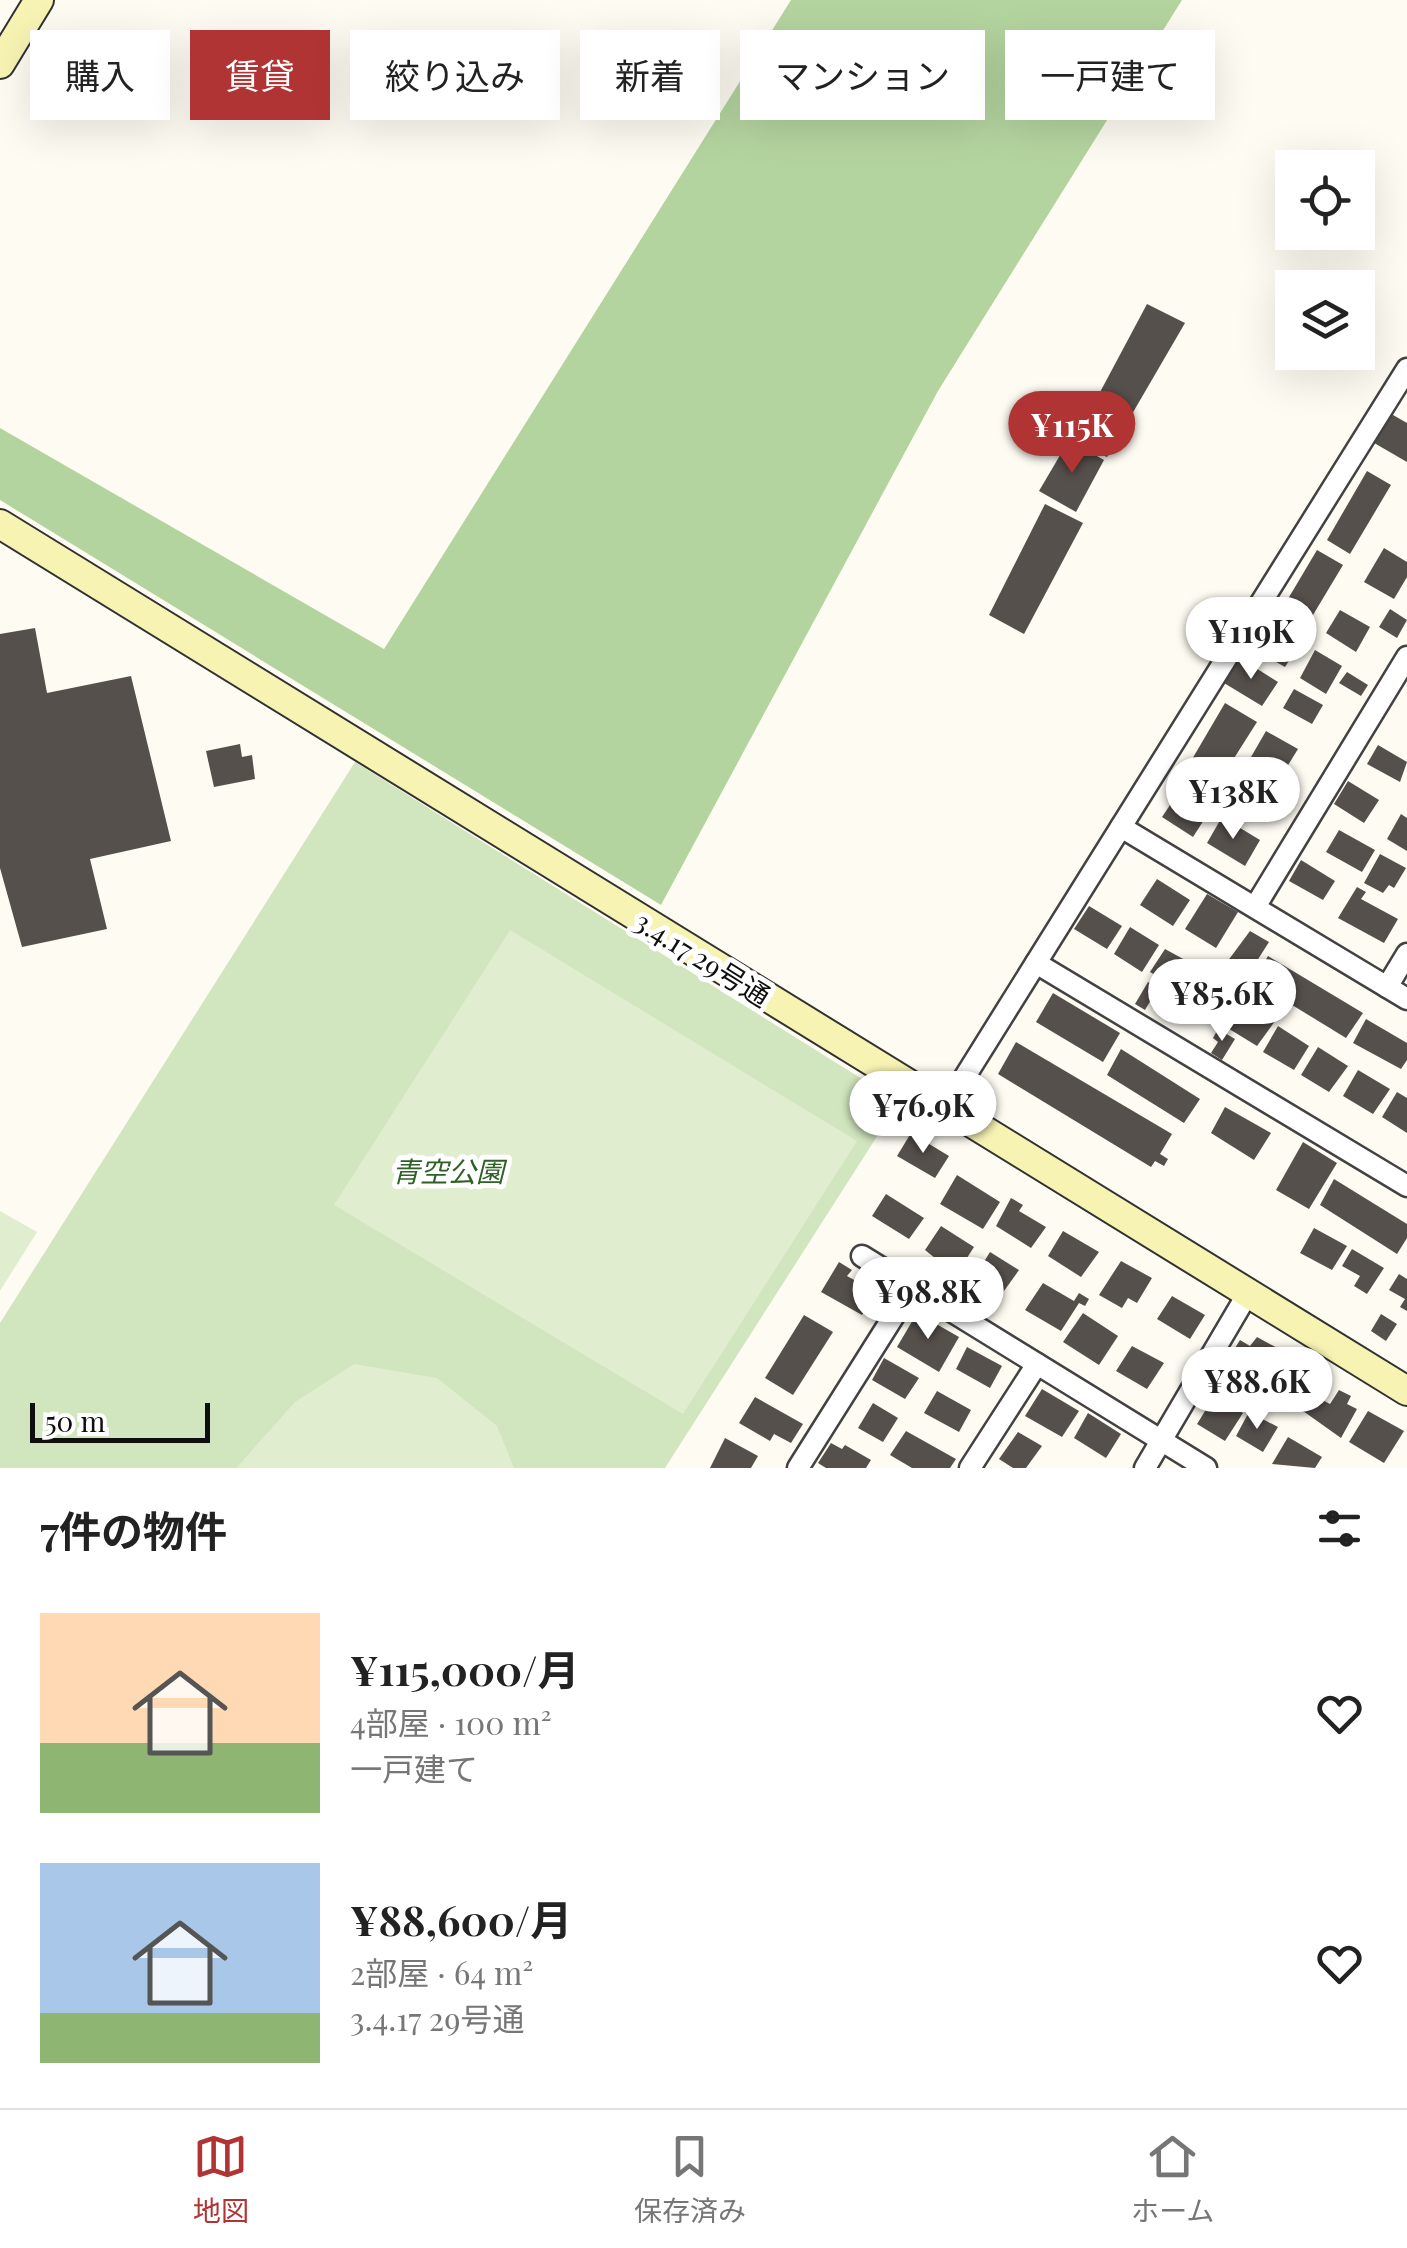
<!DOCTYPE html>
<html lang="ja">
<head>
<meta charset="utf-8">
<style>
  :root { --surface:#fff; --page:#f2f2f2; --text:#222; --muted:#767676; --line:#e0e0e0; --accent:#b13434 }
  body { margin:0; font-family:"Playfair Display","Noto Sans JP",serif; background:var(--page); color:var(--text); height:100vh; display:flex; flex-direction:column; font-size:38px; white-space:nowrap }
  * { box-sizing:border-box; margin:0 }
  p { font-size:32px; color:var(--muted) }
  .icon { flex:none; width:55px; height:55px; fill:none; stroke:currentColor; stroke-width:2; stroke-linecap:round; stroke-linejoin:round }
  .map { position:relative; height:1468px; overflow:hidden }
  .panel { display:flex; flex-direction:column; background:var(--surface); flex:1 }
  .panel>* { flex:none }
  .top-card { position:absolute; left:30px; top:30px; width:1348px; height:90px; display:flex; gap:20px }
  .buttons { position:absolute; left:1275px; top:150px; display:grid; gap:20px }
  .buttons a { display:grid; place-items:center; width:100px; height:100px; border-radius:0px; background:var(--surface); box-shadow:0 10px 40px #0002; font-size:50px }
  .scale { position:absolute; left:30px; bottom:25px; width:180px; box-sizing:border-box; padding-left:10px; border:5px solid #0f0f0f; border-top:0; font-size:28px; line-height:35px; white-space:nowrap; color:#0f0f0f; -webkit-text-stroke:8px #fff; paint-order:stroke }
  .price { position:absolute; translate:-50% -85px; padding:0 22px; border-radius:35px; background:#fff; color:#222; font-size:32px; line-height:65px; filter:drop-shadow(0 2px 5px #0008) }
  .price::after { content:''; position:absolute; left:50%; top:60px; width:30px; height:22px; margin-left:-15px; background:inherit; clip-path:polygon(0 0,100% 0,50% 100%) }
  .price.selected { background:var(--accent); color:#fff }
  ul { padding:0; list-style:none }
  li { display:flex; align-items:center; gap:30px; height:250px; padding:0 40px }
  li span { display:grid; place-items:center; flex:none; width:280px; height:200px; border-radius:0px; color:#555 }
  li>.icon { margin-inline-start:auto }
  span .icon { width:120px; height:120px; fill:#fffc; stroke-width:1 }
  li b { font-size:42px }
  h2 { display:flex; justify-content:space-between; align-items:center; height:120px; padding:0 40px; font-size:42px }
  .tag { padding:0 35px; border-radius:0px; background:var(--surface); box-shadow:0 10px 40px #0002; font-size:35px; line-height:90px }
  .tag.selected { background:var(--accent); color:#fff }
  .dock { display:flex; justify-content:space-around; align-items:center; height:140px; border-top:2px solid var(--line); background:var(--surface); font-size:28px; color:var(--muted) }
  .dock a { display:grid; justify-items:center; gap:5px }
  .dock .selected { color:var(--accent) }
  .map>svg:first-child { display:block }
  .green { fill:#d1e5be }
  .forest { fill:#b4d49f }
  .pitch { fill:#e1edcf }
  .building { fill:#56504c }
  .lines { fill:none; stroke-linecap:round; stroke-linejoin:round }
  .street-casing { stroke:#424242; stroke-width:25 }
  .secondary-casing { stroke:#313131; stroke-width:32 }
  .street { stroke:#fff; stroke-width:20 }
  .secondary { stroke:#f7f3b3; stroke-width:28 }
  .labels { text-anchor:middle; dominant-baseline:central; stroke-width:10; stroke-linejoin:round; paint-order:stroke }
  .street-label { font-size:28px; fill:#0f0f0f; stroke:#fff }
  .park-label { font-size:28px; font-style:italic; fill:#2f6025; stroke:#fff }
</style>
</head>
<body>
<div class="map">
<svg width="1407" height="1468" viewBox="0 0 1407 1468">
  <rect width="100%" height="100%" fill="#fefcf2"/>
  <path class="green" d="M 355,762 L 899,1102 L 665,1468 L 0,1468 L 0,1323 Z"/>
  <path class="forest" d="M 791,0 L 1182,0 L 938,391 L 661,905 L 0,500 L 0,428 L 384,649 Z"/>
  <g class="pitch">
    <path d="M 510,930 L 857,1141 L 683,1414 L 334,1205 Z"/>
    <path d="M 0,1211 L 37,1232 L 0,1291 Z"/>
    <path d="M 354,1364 L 437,1378 L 497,1426 L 514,1468 L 236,1468 L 295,1402 Z"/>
  </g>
  <g class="building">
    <path d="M 1147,304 L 1185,323 L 1107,457 L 1074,441 Z"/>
    <path d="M 1386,411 L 1407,423 L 1407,462 L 1369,440 Z"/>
    <path d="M 1069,440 L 1104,460 L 1076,512 L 1039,491 Z"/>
    <path d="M 1367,471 L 1391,485 L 1350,554 L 1327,540 Z"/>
    <path d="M 1045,504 L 1083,523 L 1024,634 L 989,615 Z"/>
    <path d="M 1384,548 L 1407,562 L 1407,577 L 1394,599 L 1364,582 Z"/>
    <path d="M 1317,550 L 1343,565 L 1301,635 L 1276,619 Z"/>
    <path d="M 1390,609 L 1407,620 L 1397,638 L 1379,627 Z"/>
    <path d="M 1340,610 L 1370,627 L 1356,652 L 1326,633 Z"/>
    <path d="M 1273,626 L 1301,642 L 1285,667 L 1257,651 Z"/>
    <path d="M 35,628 L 47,693 L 131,676 L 171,841 L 90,859 L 107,929 L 22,947 L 0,868 L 0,634 Z"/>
    <path d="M 1315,650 L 1342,666 L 1326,694 L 1300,678 Z"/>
    <path d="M 1240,658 L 1278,682 L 1262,706 L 1224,683 Z"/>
    <path d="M 1347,672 L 1368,685 L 1361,696 L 1339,683 Z"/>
    <path d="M 1294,689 L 1323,705 L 1312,724 L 1283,708 Z"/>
    <path d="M 1225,703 L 1257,722 L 1210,796 L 1181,778 Z"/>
    <path d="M 1266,731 L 1298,749 L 1282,775 L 1251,757 Z"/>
    <path d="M 240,744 L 242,757 L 252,755 L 255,779 L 214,787 L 206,751 Z"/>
    <path d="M 1378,745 L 1407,762 L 1400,782 L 1367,764 Z"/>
    <path d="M 1243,771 L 1268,784 L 1254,808 L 1228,794 Z"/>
    <path d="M 1348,781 L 1379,800 L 1364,823 L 1334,804 Z"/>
    <path d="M 1180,790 L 1211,809 L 1193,837 L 1162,817 Z"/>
    <path d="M 1401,814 L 1407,818 L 1407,851 L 1387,839 Z"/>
    <path d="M 1222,817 L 1260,840 L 1245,866 L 1207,843 Z"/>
    <path d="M 1339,830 L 1375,850 L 1362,872 L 1326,852 Z"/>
    <path d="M 1380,854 L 1406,868 L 1394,888 L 1389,885 L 1383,893 L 1364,883 Z"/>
    <path d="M 1301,860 L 1335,881 L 1323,900 L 1289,881 Z"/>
    <path d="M 1157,879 L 1190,900 L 1173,926 L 1140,905 Z"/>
    <path d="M 1357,887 L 1366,892 L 1361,899 L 1398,919 L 1384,943 L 1338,918 Z"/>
    <path d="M 1207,894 L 1238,912 L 1216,948 L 1185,929 Z"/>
    <path d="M 1089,906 L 1122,926 L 1107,949 L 1074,929 Z"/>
    <path d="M 1130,927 L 1159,945 L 1142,972 L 1114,954 Z"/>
    <path d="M 1250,931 L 1269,942 L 1248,975 L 1227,962 Z"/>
    <path d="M 1165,949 L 1196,966 L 1181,990 L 1150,972 Z"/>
    <path d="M 1268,956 L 1363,1013 L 1346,1038 L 1253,981 Z"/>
    <path d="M 1205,972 L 1238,992 L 1221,1016 L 1190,997 Z"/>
    <path d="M 1148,982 L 1158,988 L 1145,1010 L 1135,1004 Z"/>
    <path d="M 1053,993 L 1120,1033 L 1103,1062 L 1036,1022 Z"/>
    <path d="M 1244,999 L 1275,1021 L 1257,1046 L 1226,1027 Z"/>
    <path d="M 1366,1019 L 1407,1043 L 1407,1060 L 1401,1069 L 1353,1043 Z"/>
    <path d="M 1278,1026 L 1309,1046 L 1294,1070 L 1263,1052 Z"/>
    <path d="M 1218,1029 L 1235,1039 L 1222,1060 L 1211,1053 L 1218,1042 L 1213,1038 Z"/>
    <path d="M 1016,1042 L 1172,1134 L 1160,1154 L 1168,1159 L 1164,1166 L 1155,1161 L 1151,1167 L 998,1074 Z"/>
    <path d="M 1318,1047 L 1348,1066 L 1329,1092 L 1301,1075 Z"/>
    <path d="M 1121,1049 L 1200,1099 L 1184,1123 L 1107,1075 Z"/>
    <path d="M 1358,1070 L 1390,1089 L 1373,1114 L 1343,1096 Z"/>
    <path d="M 1397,1092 L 1407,1098 L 1407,1133 L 1382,1117 Z"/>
    <path d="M 1225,1107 L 1271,1133 L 1254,1160 L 1211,1133 Z"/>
    <path d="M 911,1133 L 949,1156 L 935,1178 L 897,1156 Z"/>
    <path d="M 1303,1142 L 1337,1163 L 1309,1209 L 1276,1190 Z"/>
    <path d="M 957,1175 L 1000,1202 L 983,1229 L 940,1204 Z"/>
    <path d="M 1334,1179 L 1407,1224 L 1407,1238 L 1397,1254 L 1320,1205 Z"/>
    <path d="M 886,1194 L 924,1218 L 909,1239 L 872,1216 Z"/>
    <path d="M 1011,1198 L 1023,1205 L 1019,1211 L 1046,1227 L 1031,1248 L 996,1226 Z"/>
    <path d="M 941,1226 L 974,1247 L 956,1275 L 925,1250 Z"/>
    <path d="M 1314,1228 L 1347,1246 L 1332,1270 L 1300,1253 Z"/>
    <path d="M 1063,1231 L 1099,1252 L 1081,1277 L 1048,1256 Z"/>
    <path d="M 1352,1249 L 1384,1268 L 1367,1294 L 1354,1286 L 1360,1276 L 1342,1266 Z"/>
    <path d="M 990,1252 L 1019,1270 L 1004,1291 L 977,1273 Z"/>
    <path d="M 1121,1261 L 1152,1278 L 1137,1303 L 1128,1298 L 1122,1308 L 1099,1295 Z"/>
    <path d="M 839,1262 L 852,1270 L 847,1276 L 876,1292 L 862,1315 L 821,1292 Z"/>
    <path d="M 1399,1274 L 1407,1279 L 1407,1311 L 1400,1307 L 1405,1299 L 1389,1290 Z"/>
    <path d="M 1043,1283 L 1074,1301 L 1079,1293 L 1089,1299 L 1085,1306 L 1079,1303 L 1061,1331 L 1025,1310 Z"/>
    <path d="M 1172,1296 L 1205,1315 L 1190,1339 L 1157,1319 Z"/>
    <path d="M 917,1313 L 959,1337 L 939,1372 L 897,1347 Z"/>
    <path d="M 1083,1313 L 1118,1336 L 1099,1365 L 1063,1342 Z"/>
    <path d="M 1381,1314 L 1397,1324 L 1386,1341 L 1371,1331 Z"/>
    <path d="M 804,1315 L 833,1332 L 793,1395 L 765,1378 Z"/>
    <path d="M 1257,1337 L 1281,1350 L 1259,1381 L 1227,1361 L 1240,1340 L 1250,1346 Z"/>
    <path d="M 1132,1346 L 1164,1363 L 1147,1389 L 1116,1371 Z"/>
    <path d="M 967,1347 L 1002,1366 L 990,1388 L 956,1369 Z"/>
    <path d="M 884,1358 L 919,1378 L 905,1399 L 872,1380 Z"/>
    <path d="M 1287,1364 L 1313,1379 L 1297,1407 L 1262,1387 L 1271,1371 L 1281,1376 Z"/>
    <path d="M 1042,1389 L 1079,1411 L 1062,1437 L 1025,1416 Z"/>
    <path d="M 1339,1390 L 1351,1396 L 1347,1404 L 1357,1409 L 1341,1438 L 1303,1411 L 1313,1395 L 1330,1404 Z"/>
    <path d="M 937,1391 L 971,1410 L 959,1432 L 924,1413 Z"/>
    <path d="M 1215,1395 L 1243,1413 L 1225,1441 L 1197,1424 Z"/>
    <path d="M 755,1397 L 803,1424 L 791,1443 L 774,1434 L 770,1441 L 739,1423 Z"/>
    <path d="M 873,1403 L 898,1418 L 883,1442 L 858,1428 Z"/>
    <path d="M 1368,1411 L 1404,1431 L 1384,1463 L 1349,1442 Z"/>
    <path d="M 1249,1412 L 1278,1427 L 1263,1452 L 1236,1436 Z"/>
    <path d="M 1088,1413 L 1121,1434 L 1106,1458 L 1074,1438 Z"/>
    <path d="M 906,1431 L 956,1459 L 950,1468 L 912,1468 L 890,1455 Z"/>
    <path d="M 1018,1432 L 1042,1446 L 1026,1468 L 1013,1468 L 999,1459 Z"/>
    <path d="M 1288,1437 L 1322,1457 L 1315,1468 L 1272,1464 Z"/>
    <path d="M 725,1438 L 758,1456 L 751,1468 L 710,1468 Z"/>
    <path d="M 831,1443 L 842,1449 L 845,1445 L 871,1460 L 866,1468 L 826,1468 L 818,1463 Z"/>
  </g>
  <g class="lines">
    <g class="street-casing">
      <g id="street">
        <path d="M 1121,827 L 1407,999"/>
        <path d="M 1255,907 L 1407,657"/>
        <path d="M 1036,963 L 1407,1186"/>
        <path d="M 1387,987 L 1407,954"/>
        <path d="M 946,1107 L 1407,369"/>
        <path d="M 862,1256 L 1206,1468"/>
        <path d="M 798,1468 L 912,1287"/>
        <path d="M 970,1468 L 1037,1364"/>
        <path d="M 1145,1468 L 1248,1293"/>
      </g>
    </g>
    <g class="secondary-casing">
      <g id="secondary">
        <path d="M 0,64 L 39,0"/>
        <path d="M 0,524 L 1407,1391"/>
      </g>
    </g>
    <use href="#street" class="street"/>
    <use href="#secondary" class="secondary"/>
  </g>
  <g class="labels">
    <g class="street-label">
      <text transform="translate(703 958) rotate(32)">3.4.17 29号通</text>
    </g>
    <g class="park-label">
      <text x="448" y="1170">青空公園</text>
    </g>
  </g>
</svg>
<div class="buttons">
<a><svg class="icon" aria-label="locate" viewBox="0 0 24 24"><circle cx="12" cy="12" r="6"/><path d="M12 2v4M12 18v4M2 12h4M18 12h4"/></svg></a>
<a><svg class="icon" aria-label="layers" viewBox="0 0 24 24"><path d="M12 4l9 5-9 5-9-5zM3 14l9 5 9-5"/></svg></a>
</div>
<div class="scale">50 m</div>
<b class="price selected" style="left:1072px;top:476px">¥115K</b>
<b class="price" style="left:1251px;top:682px">¥119K</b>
<b class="price" style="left:1233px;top:842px">¥138K</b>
<b class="price" style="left:1222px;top:1044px">¥85.6K</b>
<b class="price" style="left:923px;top:1156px">¥76.9K</b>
<b class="price" style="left:928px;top:1342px">¥98.8K</b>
<b class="price" style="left:1257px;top:1432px">¥88.6K</b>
<div class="top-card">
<a class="tag">購入</a>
<a class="tag selected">賃貸</a>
<a class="tag">絞り込み</a>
<a class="tag">新着</a>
<a class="tag">マンション</a>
<a class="tag">一戸建て</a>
</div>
</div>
<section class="panel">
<h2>7件の物件<svg class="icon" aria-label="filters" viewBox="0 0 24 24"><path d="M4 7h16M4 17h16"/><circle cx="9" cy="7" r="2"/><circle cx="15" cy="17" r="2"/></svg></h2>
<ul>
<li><span style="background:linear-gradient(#ffd9b3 65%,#8fb573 0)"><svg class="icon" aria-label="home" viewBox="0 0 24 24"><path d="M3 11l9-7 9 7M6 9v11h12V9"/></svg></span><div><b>¥115,000/月</b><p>4部屋 · 100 m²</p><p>一戸建て</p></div><svg class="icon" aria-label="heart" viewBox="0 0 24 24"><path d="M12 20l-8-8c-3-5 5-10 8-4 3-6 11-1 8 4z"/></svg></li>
<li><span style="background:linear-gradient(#a9c7e8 75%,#8fb573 0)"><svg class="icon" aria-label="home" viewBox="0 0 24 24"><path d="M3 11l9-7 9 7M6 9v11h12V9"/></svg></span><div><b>¥88,600/月</b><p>2部屋 · 64 m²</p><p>3.4.17 29号通</p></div><svg class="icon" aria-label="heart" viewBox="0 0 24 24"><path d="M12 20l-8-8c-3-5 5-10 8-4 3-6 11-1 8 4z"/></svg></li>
</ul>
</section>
<nav class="dock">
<a class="selected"><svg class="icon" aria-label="map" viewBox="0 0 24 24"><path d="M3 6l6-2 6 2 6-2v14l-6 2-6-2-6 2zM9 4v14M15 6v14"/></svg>地図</a>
<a><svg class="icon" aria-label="saved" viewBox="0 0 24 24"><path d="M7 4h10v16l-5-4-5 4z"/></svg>保存済み</a>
<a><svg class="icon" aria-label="home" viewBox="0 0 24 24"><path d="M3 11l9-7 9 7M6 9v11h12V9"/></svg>ホーム</a>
</nav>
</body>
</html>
